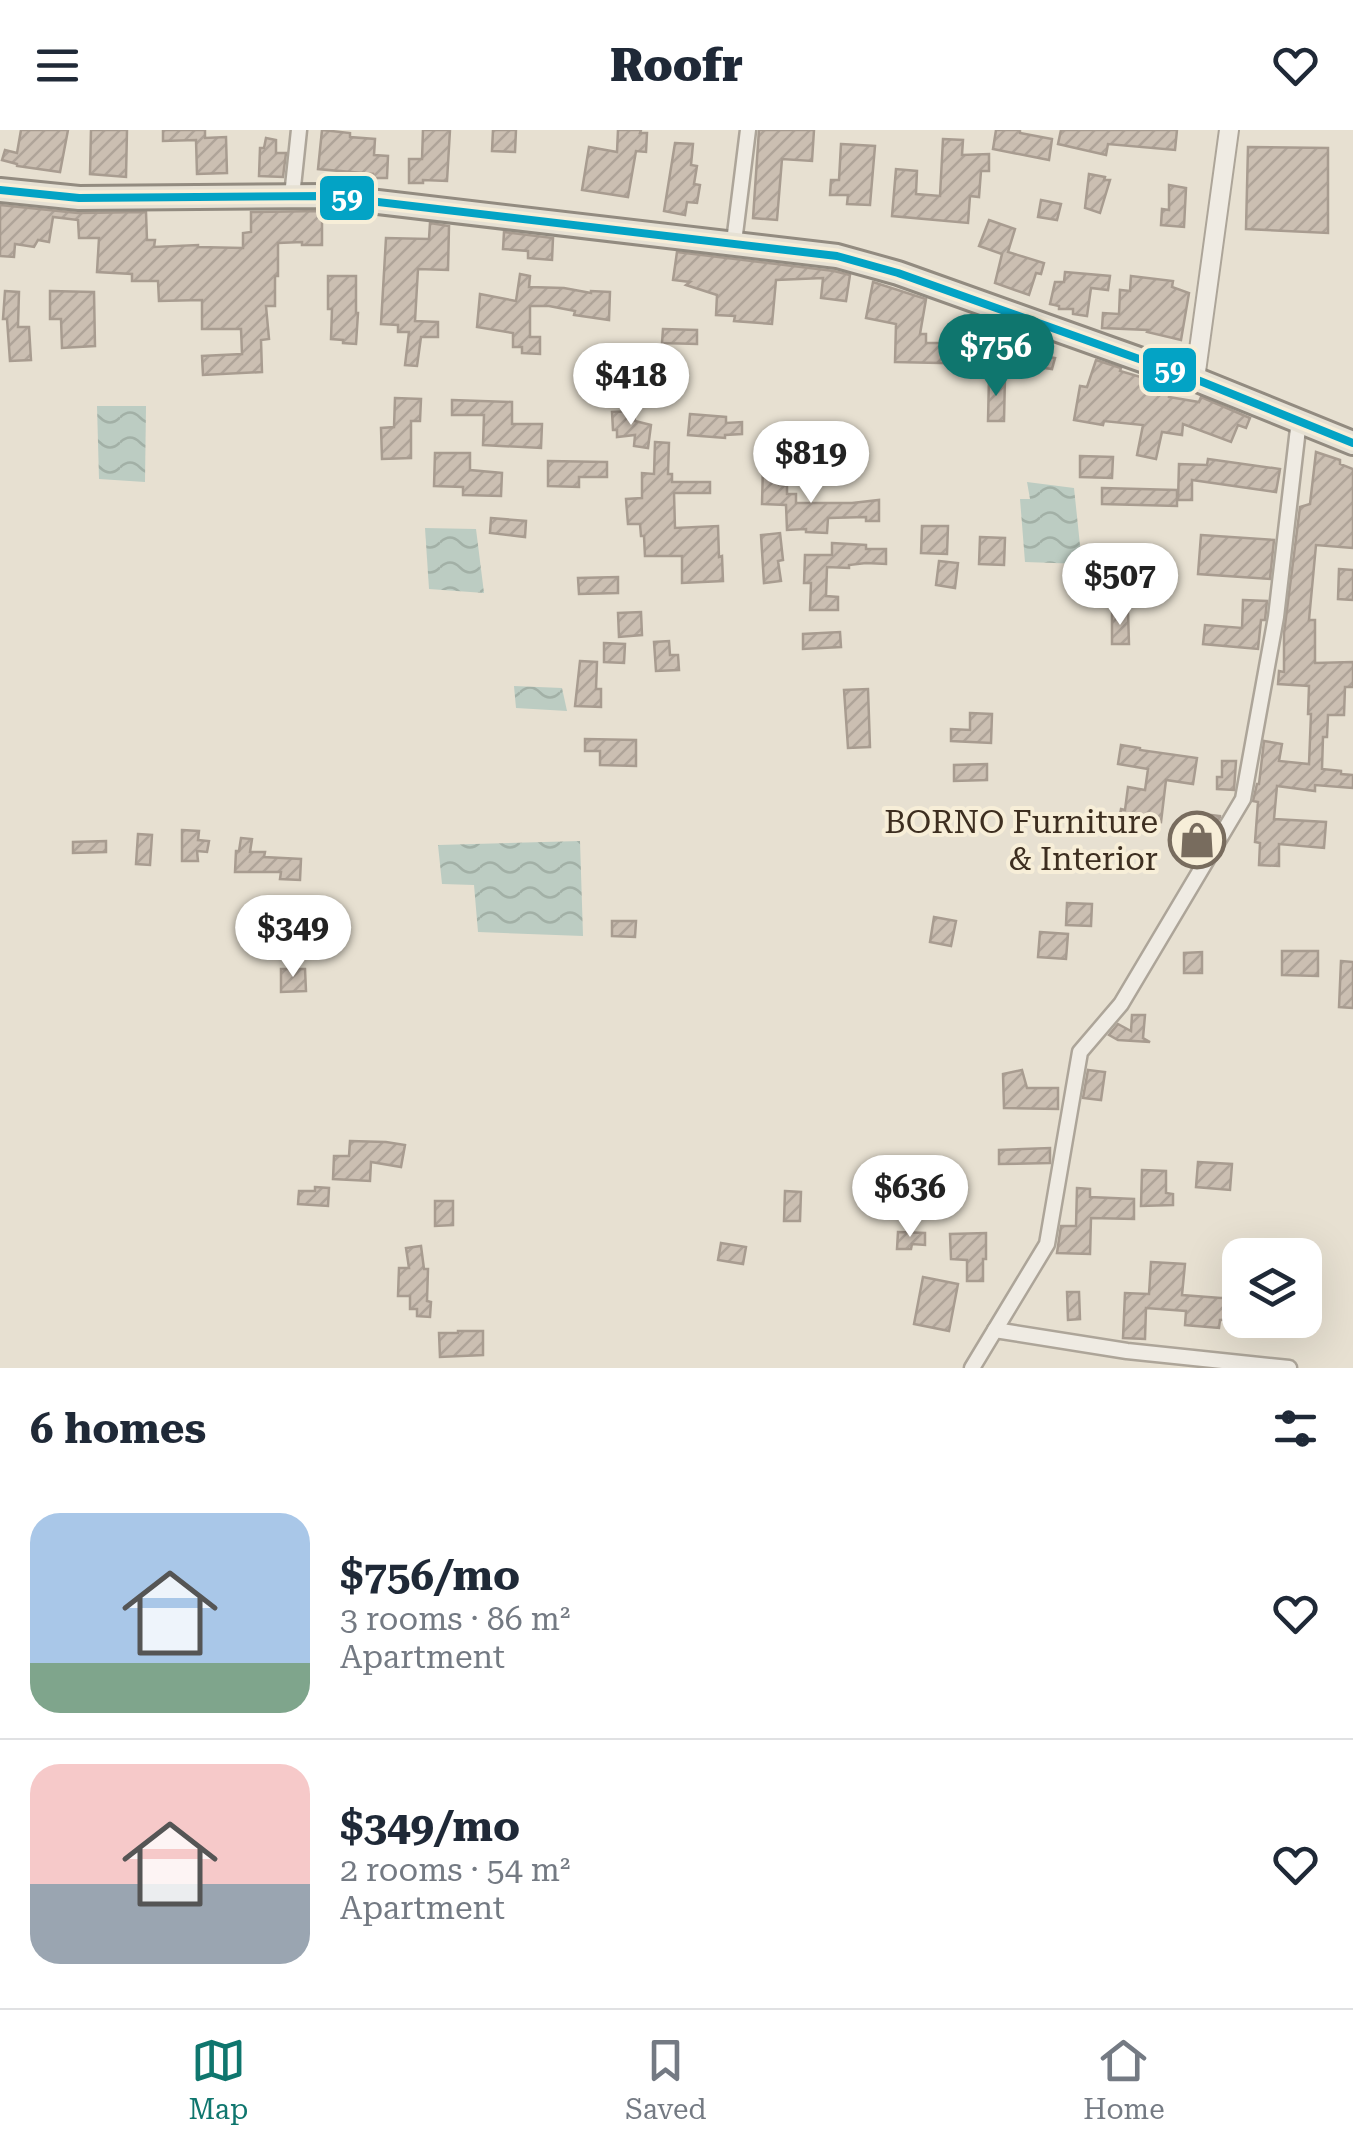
<!DOCTYPE html>
<html lang="en">
<head>
<meta charset="utf-8">
<style>
  :root { --surface:#fff; --page:#f6f6f7; --text:#1f2937; --muted:#747a83; --line:#e0e1e3; --accent:#0f766e }
  body { margin:0; font-family:"Roboto Serif",serif; background:var(--page); color:var(--text); height:100vh; display:flex; flex-direction:column; font-size:38px; white-space:nowrap }
  * { box-sizing:border-box; margin:0 }
  p { font-size:32px; color:var(--muted) }
  .icon { flex:none; width:55px; height:55px; fill:none; stroke:currentColor; stroke-width:2; stroke-linecap:round; stroke-linejoin:round }
  .map { position:relative; height:1238px; overflow:hidden }
  .details { display:flex; flex-direction:column; background:var(--surface); flex:1 }
  .details>* { flex:none }
  .fabs { position:absolute; left:1222px; top:1108px; display:grid; gap:20px }
  .fabs a { display:grid; place-items:center; width:100px; height:100px; border-radius:20px; background:var(--surface); box-shadow:0 10px 40px #0002; font-size:50px }
  .price { position:absolute; translate:-50% -85px; padding:0 22px; border-radius:35px; background:#fff; color:#222; font-size:32px; line-height:65px; filter:drop-shadow(0 2px 5px #0008) }
  .price::after { content:''; position:absolute; left:50%; top:60px; width:30px; height:22px; margin-left:-15px; background:inherit; clip-path:polygon(0 0,100% 0,50% 100%) }
  .price.on { background:var(--accent); color:#fff }
  ul { padding:0; list-style:none }
  li { display:flex; align-items:center; gap:30px; height:250px; padding:0 30px }
  li+li { border-top:2px solid var(--line) }
  li span { display:grid; place-items:center; flex:none; width:280px; height:200px; border-radius:30px; color:#555 }
  li>.icon { margin-inline-start:auto }
  span .icon { width:120px; height:120px; fill:#fffc; stroke-width:1 }
  li b { font-size:42px }
  h2 { display:flex; justify-content:space-between; align-items:center; height:120px; padding:0 30px; font-size:42px }
  header { display:flex; justify-content:space-between; align-items:center; height:130px; padding:0 30px; background:var(--surface); font-size:45px; font-weight:800 }
  .dock { display:flex; justify-content:space-around; align-items:center; height:140px; border-top:2px solid var(--line); background:var(--surface); font-size:28px; color:var(--muted) }
  .dock a { display:grid; justify-items:center; gap:5px }
  .dock .on { color:var(--accent) }
  .map>svg:first-child { display:block }
  .water { fill:url(#water-waves) }
  .building { fill:url(#building-hatch); stroke:#a89c90; stroke-width:2.5 }
  .lines { fill:none; stroke-linecap:round; stroke-linejoin:round }
  .minor-casing { stroke:#ada599; stroke-width:19 }
  .tertiary-casing { stroke:#ada599; stroke-width:22 }
  .primary-casing { stroke:#928b80; stroke-width:28 }
  .minor { stroke:#efebe3; stroke-width:14 }
  .tertiary { stroke:#efebe3; stroke-width:18 }
  .primary { stroke:#e6e1d4; stroke-width:22 }
  .bus-1-casing { stroke:#f7eed8; stroke-width:15 }
  .bus-1 { stroke:#03a3c5; stroke-width:8 }
  .labels { text-anchor:middle; dominant-baseline:central; stroke-width:8; stroke-linejoin:round; paint-order:stroke }
  .poi-label { font-size:32px; fill:#3d2e20; stroke:#f7eed8; text-anchor:end }
  .line-badge { stroke:#f7eed8; stroke-width:4 }
  .badge-label { font-size:28px; text-anchor:middle; font-weight:bold; fill:#fff }
</style>
</head>
<body>
<header><svg class="icon" aria-label="menu" viewBox="0 0 24 24"><path d="M4 6h16M4 12h16M4 18h16"/></svg>Roofr<svg class="icon" aria-label="heart" viewBox="0 0 24 24"><path d="M12 20l-8-8c-3-5 5-10 8-4 3-6 11-1 8 4z"/></svg></header>
<div class="map">
<svg width="1353" height="1238" viewBox="0 0 1353 1238">
  <defs>
    <pattern id="water-waves" width="16" height="10" patternUnits="userSpaceOnUse" patternTransform="scale(2.5)"><rect width="16" height="10" fill="#bcccc2"/><path d="M0 5q4-4 8 0t8 0" fill="none" stroke="#a2b0a6"/></pattern>
    <pattern id="building-hatch" width="6" height="6" patternUnits="userSpaceOnUse" patternTransform="scale(2.5)"><rect width="6" height="6" fill="#cbbfb2"/><path d="M-1 1l2-2M0 6l6-6M5 7l2-2" fill="none" stroke="#afa499"/></pattern>
  </defs>
  <rect width="100%" height="100%" fill="#e7e0d1"/>
  <g class="water">
    <path d="M 97,276 L 146,276 L 145,352 L 99,349 Z"/>
    <path d="M 1027,352 L 1074,358 L 1082,434 L 1025,432 L 1020,369 L 1030,369 Z"/>
    <path d="M 425,398 L 476,399 L 484,463 L 429,459 Z"/>
    <path d="M 514,556 L 562,558 L 567,581 L 516,578 Z"/>
    <path d="M 580,711 L 583,806 L 478,802 L 474,755 L 442,754 L 438,715 Z"/>
  </g>
  <g class="building">
    <path d="M 21,0 L 68,0 L 60,42 L 17,36 L 17,34 L 2,30 L 5,20 L 17,23 Z"/>
    <path d="M 91,0 L 127,0 L 126,47 L 90,44 Z"/>
    <path d="M 163,0 L 205,0 L 205,8 L 226,7 L 227,43 L 197,44 L 196,10 L 163,11 Z"/>
    <path d="M 322,0 L 350,3 L 350,7 L 375,9 L 374,25 L 388,26 L 387,48 L 373,48 L 373,44 L 318,39 Z"/>
    <path d="M 423,0 L 450,0 L 447,51 L 423,50 L 423,53 L 409,53 L 409,29 L 422,29 Z"/>
    <path d="M 493,0 L 516,0 L 515,22 L 492,21 Z"/>
    <path d="M 618,0 L 641,0 L 640,3 L 647,3 L 646,22 L 636,21 L 628,67 L 582,60 L 589,17 L 617,22 Z"/>
    <path d="M 759,0 L 814,0 L 812,31 L 782,29 L 777,90 L 753,88 Z"/>
    <path d="M 996,0 L 1020,0 L 1020,3 L 1052,9 L 1049,30 L 993,19 Z"/>
    <path d="M 1061,0 L 1177,0 L 1175,20 L 1108,14 L 1106,25 L 1058,14 Z"/>
    <path d="M 266,8 L 276,10 L 276,23 L 286,23 L 283,47 L 259,46 L 260,18 L 264,18 Z"/>
    <path d="M 943,9 L 963,10 L 962,25 L 989,24 L 989,41 L 981,41 L 979,67 L 970,66 L 968,93 L 892,86 L 896,39 L 917,41 L 916,64 L 940,66 Z"/>
    <path d="M 675,13 L 693,14 L 691,35 L 697,36 L 694,54 L 700,55 L 697,73 L 687,72 L 685,85 L 664,81 Z"/>
    <path d="M 841,14 L 875,16 L 870,75 L 847,74 L 848,65 L 830,65 L 831,50 L 839,50 Z"/>
    <path d="M 1248,17 L 1328,18 L 1328,103 L 1246,99 Z"/>
    <path d="M 1089,44 L 1105,47 L 1104,50 L 1110,50 L 1100,83 L 1085,78 Z"/>
    <path d="M 1169,55 L 1186,58 L 1184,97 L 1161,95 L 1162,79 L 1169,80 Z"/>
    <path d="M 1041,70 L 1061,74 L 1057,90 L 1038,87 Z"/>
    <path d="M 0,75 L 78,83 L 146,82 L 147,110 L 155,110 L 154,117 L 198,115 L 198,117 L 243,118 L 243,103 L 251,102 L 251,82 L 322,81 L 322,115 L 302,115 L 302,112 L 278,113 L 278,146 L 275,146 L 275,176 L 266,176 L 269,209 L 261,210 L 262,242 L 203,245 L 202,226 L 242,224 L 241,199 L 202,199 L 202,170 L 159,171 L 158,151 L 132,151 L 132,144 L 97,142 L 99,108 L 79,108 L 78,90 L 53,87 L 49,112 L 38,110 L 34,117 L 15,114 L 14,127 L 0,126 Z"/>
    <path d="M 989,90 L 1015,99 L 1008,122 L 1044,133 L 1041,144 L 1036,143 L 1029,165 L 995,153 L 1002,124 L 979,116 Z"/>
    <path d="M 430,93 L 449,96 L 448,140 L 418,139 L 415,191 L 438,192 L 438,207 L 421,207 L 417,236 L 405,235 L 409,202 L 398,202 L 398,195 L 381,194 L 386,108 L 429,109 Z"/>
    <path d="M 504,102 L 553,108 L 552,130 L 528,128 L 528,121 L 503,119 Z"/>
    <path d="M 677,122 L 834,141 L 850,145 L 846,171 L 821,168 L 823,148 L 776,150 L 772,194 L 734,191 L 735,186 L 716,185 L 717,165 L 686,155 L 690,152 L 673,150 Z"/>
    <path d="M 1065,142 L 1110,146 L 1108,160 L 1091,158 L 1087,186 L 1073,184 L 1073,179 L 1059,179 L 1059,176 L 1050,174 L 1055,152 L 1064,152 Z"/>
    <path d="M 520,144 L 530,146 L 529,157 L 564,158 L 591,163 L 591,161 L 610,162 L 609,190 L 574,185 L 575,181 L 549,176 L 530,176 L 530,207 L 540,207 L 540,224 L 522,223 L 522,217 L 513,217 L 513,203 L 477,197 L 480,164 L 516,171 Z"/>
    <path d="M 328,146 L 356,146 L 356,183 L 358,183 L 356,214 L 343,213 L 343,210 L 331,209 L 332,179 L 328,179 Z"/>
    <path d="M 1131,146 L 1173,151 L 1172,157 L 1189,163 L 1181,210 L 1147,202 L 1148,200 L 1102,198 L 1103,183 L 1119,184 L 1120,160 L 1130,161 Z"/>
    <path d="M 873,152 L 926,169 L 920,204 L 926,204 L 926,213 L 947,213 L 947,221 L 987,221 L 986,234 L 895,232 L 896,194 L 866,188 Z"/>
    <path d="M 5,161 L 19,162 L 18,197 L 29,197 L 31,230 L 10,231 L 7,189 L 3,189 Z"/>
    <path d="M 50,161 L 94,162 L 95,216 L 62,218 L 61,189 L 50,189 Z"/>
    <path d="M 663,199 L 697,200 L 697,214 L 662,213 Z"/>
    <path d="M 1017,221 L 1042,223 L 1042,226 L 1055,228 L 1052,239 L 1029,236 L 1029,234 L 1015,231 Z"/>
    <path d="M 612,222 L 651,228 L 649,247 L 610,241 Z"/>
    <path d="M 1096,230 L 1121,238 L 1120,241 L 1171,256 L 1169,267 L 1199,272 L 1201,267 L 1250,288 L 1246,298 L 1238,295 L 1231,312 L 1183,294 L 1182,305 L 1162,302 L 1156,329 L 1137,325 L 1143,295 L 1104,291 L 1103,295 L 1074,290 L 1080,256 L 1087,257 Z"/>
    <path d="M 989,247 L 1005,247 L 1004,291 L 988,291 Z"/>
    <path d="M 395,268 L 421,269 L 420,291 L 411,291 L 411,328 L 382,329 L 381,298 L 394,297 Z"/>
    <path d="M 452,270 L 512,272 L 512,294 L 542,294 L 541,318 L 483,315 L 484,285 L 452,285 Z"/>
    <path d="M 634,281 L 635,291 L 651,295 L 648,318 L 634,316 L 635,305 L 617,307 L 617,300 L 613,300 L 612,282 Z"/>
    <path d="M 690,284 L 726,287 L 726,293 L 742,292 L 742,304 L 725,305 L 725,308 L 688,305 Z"/>
    <path d="M 655,312 L 669,313 L 668,344 L 672,344 L 672,352 L 710,352 L 710,363 L 674,363 L 675,398 L 718,396 L 719,427 L 722,426 L 723,451 L 682,453 L 682,426 L 645,426 L 644,406 L 641,406 L 640,394 L 628,394 L 626,369 L 642,368 L 642,343 L 654,344 Z"/>
    <path d="M 816,313 L 841,314 L 839,351 L 810,350 L 810,337 L 814,337 Z"/>
    <path d="M 1316,322 L 1340,330 L 1340,334 L 1353,339 L 1353,418 L 1316,415 L 1309,490 L 1315,490 L 1315,533 L 1353,532 L 1353,557 L 1345,557 L 1344,585 L 1328,585 L 1327,607 L 1323,607 L 1322,639 L 1341,641 L 1341,644 L 1353,645 L 1353,658 L 1315,655 L 1315,661 L 1277,656 L 1274,689 L 1326,692 L 1324,718 L 1279,714 L 1279,736 L 1259,735 L 1260,713 L 1255,712 L 1258,672 L 1253,671 L 1257,654 L 1259,654 L 1264,611 L 1282,614 L 1279,631 L 1309,634 L 1311,584 L 1308,584 L 1309,556 L 1278,554 L 1279,541 L 1284,542 L 1284,503 L 1300,377 L 1310,374 Z"/>
    <path d="M 435,323 L 470,323 L 470,340 L 502,343 L 501,366 L 463,365 L 463,357 L 434,356 Z"/>
    <path d="M 1080,326 L 1113,327 L 1112,348 L 1080,347 Z"/>
    <path d="M 1208,329 L 1280,339 L 1276,362 L 1192,350 L 1192,370 L 1178,370 L 1179,334 L 1207,335 Z"/>
    <path d="M 548,331 L 607,332 L 607,347 L 579,347 L 579,357 L 548,356 Z"/>
    <path d="M 763,334 L 779,335 L 779,355 L 787,356 L 787,364 L 796,364 L 796,373 L 852,373 L 879,370 L 879,391 L 866,391 L 866,387 L 828,388 L 827,403 L 806,402 L 806,399 L 787,400 L 786,375 L 762,374 Z"/>
    <path d="M 1102,358 L 1177,360 L 1177,376 L 1102,374 Z"/>
    <path d="M 491,388 L 526,391 L 525,407 L 490,403 Z"/>
    <path d="M 922,396 L 948,396 L 947,424 L 921,423 Z"/>
    <path d="M 780,403 L 783,430 L 778,431 L 781,451 L 764,453 L 761,405 Z"/>
    <path d="M 1201,405 L 1274,410 L 1270,449 L 1198,444 Z"/>
    <path d="M 980,407 L 1005,408 L 1004,435 L 979,434 Z"/>
    <path d="M 832,413 L 866,415 L 866,419 L 886,419 L 886,434 L 866,433 L 849,435 L 849,438 L 827,437 L 826,466 L 838,467 L 838,480 L 810,480 L 811,453 L 804,453 L 805,425 L 832,425 Z"/>
    <path d="M 939,431 L 958,433 L 955,458 L 936,455 Z"/>
    <path d="M 1339,439 L 1353,440 L 1353,470 L 1338,469 Z"/>
    <path d="M 618,447 L 618,463 L 579,464 L 578,448 Z"/>
    <path d="M 1243,470 L 1267,471 L 1265,490 L 1261,490 L 1258,519 L 1203,514 L 1205,495 L 1242,498 Z"/>
    <path d="M 1112,481 L 1128,481 L 1129,514 L 1112,514 Z"/>
    <path d="M 641,482 L 642,505 L 619,507 L 618,483 Z"/>
    <path d="M 840,502 L 841,517 L 803,519 L 803,504 Z"/>
    <path d="M 669,511 L 670,525 L 678,525 L 679,540 L 656,541 L 654,512 Z"/>
    <path d="M 604,513 L 625,514 L 624,533 L 604,532 Z"/>
    <path d="M 580,531 L 597,532 L 596,559 L 601,559 L 601,577 L 575,576 Z"/>
    <path d="M 868,559 L 870,617 L 848,618 L 844,560 Z"/>
    <path d="M 970,583 L 992,584 L 991,613 L 951,611 L 951,599 L 970,600 Z"/>
    <path d="M 585,609 L 636,610 L 636,636 L 600,635 L 600,621 L 585,621 Z"/>
    <path d="M 1121,615 L 1140,618 L 1140,620 L 1197,628 L 1193,654 L 1166,650 L 1161,692 L 1138,689 L 1136,699 L 1118,697 L 1121,679 L 1125,680 L 1128,657 L 1145,660 L 1148,639 L 1118,634 Z"/>
    <path d="M 1222,631 L 1236,631 L 1234,660 L 1217,659 L 1217,647 L 1222,647 Z"/>
    <path d="M 987,634 L 987,650 L 954,651 L 954,635 Z"/>
    <path d="M 1195,683 L 1220,686 L 1220,687 L 1211,703 L 1192,700 Z"/>
    <path d="M 182,700 L 199,701 L 198,710 L 209,711 L 207,722 L 197,721 L 198,731 L 182,731 Z"/>
    <path d="M 138,704 L 152,705 L 150,735 L 136,734 Z"/>
    <path d="M 241,708 L 252,709 L 250,722 L 265,722 L 264,727 L 301,729 L 300,750 L 280,749 L 281,742 L 235,742 L 236,721 L 239,721 Z"/>
    <path d="M 106,711 L 106,722 L 73,723 L 73,712 Z"/>
    <path d="M 1067,773 L 1092,774 L 1091,796 L 1066,795 Z"/>
    <path d="M 934,787 L 956,791 L 951,816 L 930,812 Z"/>
    <path d="M 612,791 L 636,791 L 635,807 L 612,806 Z"/>
    <path d="M 1040,802 L 1068,804 L 1066,829 L 1038,827 Z"/>
    <path d="M 1282,821 L 1318,821 L 1318,846 L 1282,845 Z"/>
    <path d="M 1202,822 L 1202,843 L 1184,843 L 1184,823 Z"/>
    <path d="M 1341,831 L 1353,832 L 1353,878 L 1339,877 Z"/>
    <path d="M 281,839 L 305,839 L 306,861 L 281,862 Z"/>
    <path d="M 1132,885 L 1145,885 L 1143,908 L 1150,912 L 1118,910 L 1109,905 L 1118,894 L 1131,901 Z"/>
    <path d="M 1022,940 L 1027,958 L 1058,958 L 1058,979 L 1004,978 L 1003,944 Z"/>
    <path d="M 1088,940 L 1105,942 L 1101,970 L 1083,968 Z"/>
    <path d="M 350,1011 L 386,1012 L 405,1015 L 401,1037 L 371,1032 L 370,1051 L 333,1049 L 334,1026 L 349,1026 Z"/>
    <path d="M 1050,1018 L 1050,1033 L 999,1034 L 999,1020 Z"/>
    <path d="M 1198,1032 L 1232,1034 L 1230,1060 L 1196,1057 Z"/>
    <path d="M 1142,1040 L 1166,1041 L 1166,1063 L 1173,1064 L 1173,1075 L 1141,1076 Z"/>
    <path d="M 315,1057 L 329,1058 L 328,1076 L 298,1074 L 299,1061 L 315,1061 Z"/>
    <path d="M 1077,1058 L 1090,1059 L 1090,1067 L 1134,1069 L 1134,1089 L 1091,1088 L 1090,1124 L 1057,1123 L 1061,1096 L 1076,1096 Z"/>
    <path d="M 785,1061 L 801,1062 L 800,1091 L 784,1091 Z"/>
    <path d="M 435,1071 L 453,1071 L 453,1095 L 435,1096 Z"/>
    <path d="M 898,1102 L 925,1103 L 925,1115 L 912,1114 L 911,1119 L 897,1119 Z"/>
    <path d="M 986,1103 L 986,1129 L 983,1129 L 983,1151 L 967,1151 L 967,1130 L 951,1129 L 950,1104 Z"/>
    <path d="M 721,1113 L 746,1117 L 743,1134 L 718,1130 Z"/>
    <path d="M 421,1116 L 424,1139 L 428,1139 L 427,1171 L 431,1172 L 430,1187 L 417,1186 L 417,1179 L 410,1179 L 410,1166 L 398,1166 L 399,1138 L 409,1138 L 406,1118 Z"/>
    <path d="M 1151,1132 L 1185,1134 L 1182,1165 L 1221,1168 L 1240,1166 L 1240,1189 L 1220,1190 L 1219,1198 L 1185,1195 L 1186,1181 L 1146,1178 L 1145,1209 L 1123,1208 L 1125,1163 L 1149,1164 Z"/>
    <path d="M 923,1147 L 958,1154 L 949,1201 L 914,1194 Z"/>
    <path d="M 1067,1162 L 1079,1162 L 1080,1189 L 1068,1190 Z"/>
    <path d="M 458,1201 L 483,1201 L 483,1225 L 440,1227 L 439,1203 L 458,1203 Z"/>
  </g>
  <g class="lines">
    <g class="minor-casing">
      <g id="minor">
        <path d="M 292,66 L 299,0"/>
        <path d="M 734,112 L 748,0"/>
        <path d="M 995,1200 L 1127,1221 L 1289,1238"/>
        <path d="M 972,1238 L 1047,1114 L 1080,922 L 1121,874 L 1243,669 L 1276,487 L 1299,290"/>
      </g>
    </g>
    <g class="tertiary-casing">
      <path id="tertiary" d="M 1195,249 L 1229,0"/>
    </g>
    <g class="primary-casing">
      <path id="primary" d="M 0,60 L 79,68 L 327,66 L 837,126 L 898,143 L 1195,249 L 1353,313"/>
    </g>
    <use href="#minor" class="minor"/>
    <use href="#tertiary" class="tertiary"/>
    <use href="#primary" class="primary"/>
    <g class="bus-1-casing">
      <path id="bus-1" d="M 0,60 L 79,68 L 327,66 L 837,126 L 898,143 L 1195,249 L 1353,313"/>
    </g>
    <use href="#bus-1" class="bus-1"/>
  </g>
  <defs>
    <g id="shop-ring" transform="scale(2.875)"><circle r="9.5" fill="#f7eed8" stroke="#786c5e" stroke-width="1.5"/><path d="M-5-2.5h2.3a2.7 3.5 0 0 1 5.4 0H5L5.5 6h-11ZM-1.5-2.5h3a1.5 2.3 0 0 0-3 0Z" fill="#786c5e"/></g>
  </defs>
  <g fill-rule="evenodd">
    <use href="#shop-ring" x="1197" y="710"/>
  </g>
  <g class="labels">
    <g class="poi-label">
      <text x="1158" y="692">BORNO Furniture<tspan x="1158" dy="37">&amp; Interior</tspan></text>
    </g>
  </g>
  <g class="line-badge">
    <rect x="318" y="44" width="58" height="48" rx="10" fill="#03a3c5"/>
    <rect x="1141" y="216" width="57" height="48" rx="10" fill="#03a3c5"/>
  </g>
  <g class="badge-label">
    <text x="347" y="78">59</text>
    <text x="1170" y="250">59</text>
  </g>
</svg>
<div class="fabs">
<a><svg class="icon" aria-label="layers" viewBox="0 0 24 24"><path d="M12 4l9 5-9 5-9-5zM3 14l9 5 9-5"/></svg></a>
</div>
<b class="price on" style="left:996px;top:269px">$756</b>
<b class="price" style="left:631px;top:298px">$418</b>
<b class="price" style="left:811px;top:376px">$819</b>
<b class="price" style="left:1120px;top:498px">$507</b>
<b class="price" style="left:293px;top:850px">$349</b>
<b class="price" style="left:910px;top:1110px">$636</b>
</div>
<section class="details">
<h2>6 homes<svg class="icon" aria-label="filters" viewBox="0 0 24 24"><path d="M4 7h16M4 17h16"/><circle cx="9" cy="7" r="2"/><circle cx="15" cy="17" r="2"/></svg></h2>
<ul>
<li><span style="background:linear-gradient(#a9c7e8 75%,#7fa58c 0)"><svg class="icon" aria-label="home" viewBox="0 0 24 24"><path d="M3 11l9-7 9 7M6 9v11h12V9"/></svg></span><div><b>$756/mo</b><p>3 rooms · 86 m²</p><p>Apartment</p></div><svg class="icon" aria-label="heart" viewBox="0 0 24 24"><path d="M12 20l-8-8c-3-5 5-10 8-4 3-6 11-1 8 4z"/></svg></li>
<li><span style="background:linear-gradient(#f6c9c9 60%,#9aa5b1 0)"><svg class="icon" aria-label="home" viewBox="0 0 24 24"><path d="M3 11l9-7 9 7M6 9v11h12V9"/></svg></span><div><b>$349/mo</b><p>2 rooms · 54 m²</p><p>Apartment</p></div><svg class="icon" aria-label="heart" viewBox="0 0 24 24"><path d="M12 20l-8-8c-3-5 5-10 8-4 3-6 11-1 8 4z"/></svg></li>
</ul>
</section>
<nav class="dock">
<a class="on"><svg class="icon" aria-label="map" viewBox="0 0 24 24"><path d="M3 6l6-2 6 2 6-2v14l-6 2-6-2-6 2zM9 4v14M15 6v14"/></svg>Map</a>
<a><svg class="icon" aria-label="saved" viewBox="0 0 24 24"><path d="M7 4h10v16l-5-4-5 4z"/></svg>Saved</a>
<a><svg class="icon" aria-label="home" viewBox="0 0 24 24"><path d="M3 11l9-7 9 7M6 9v11h12V9"/></svg>Home</a>
</nav>
</body>
</html>
